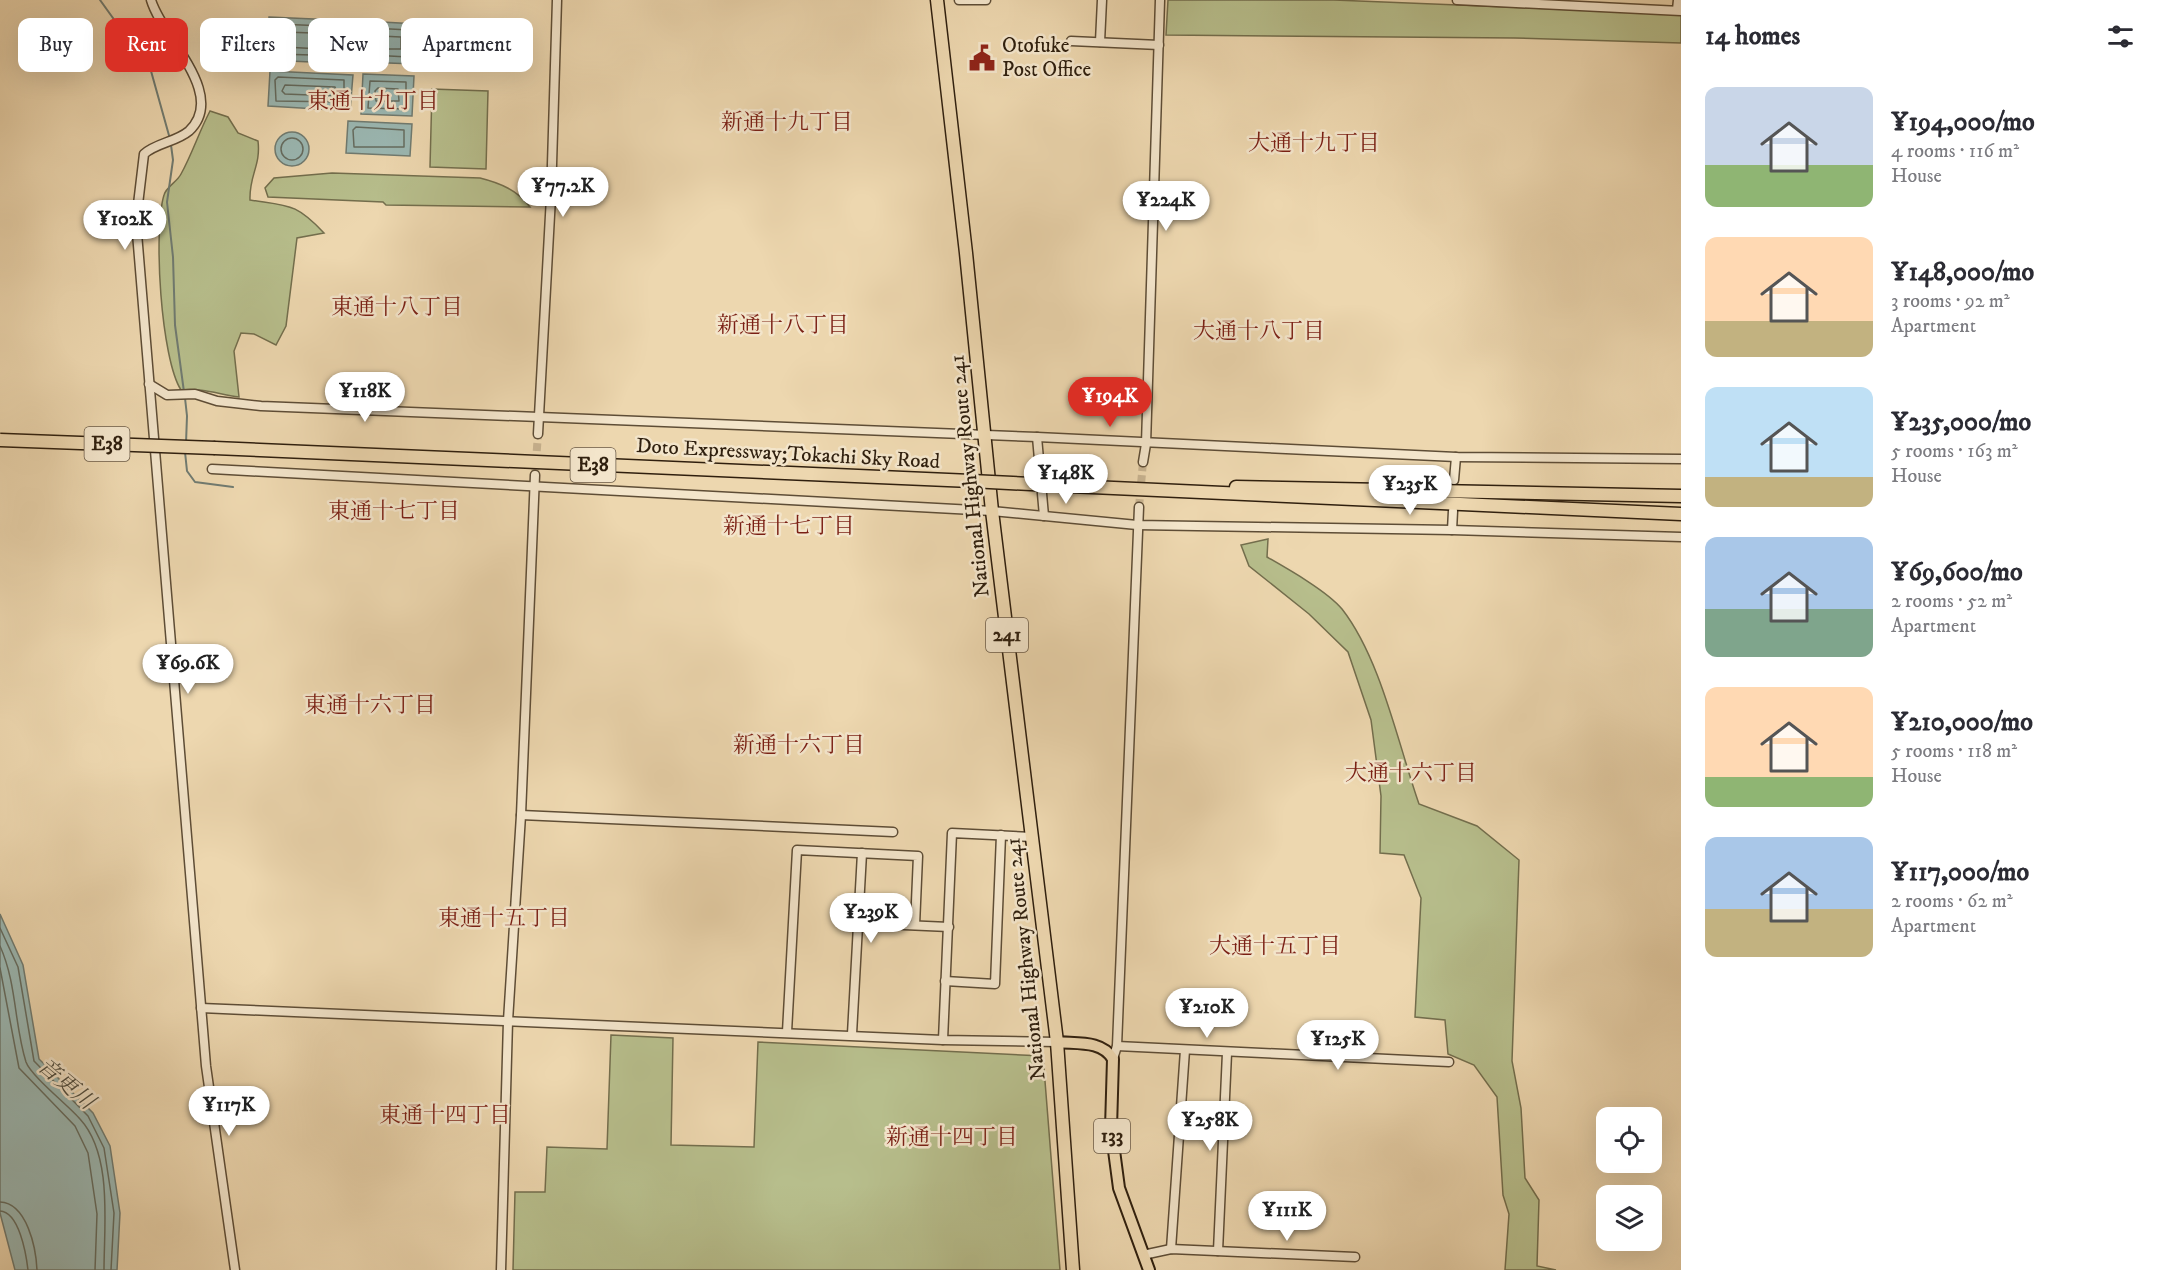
<!DOCTYPE html>
<html lang="en">
<head>
<meta charset="utf-8">
<style>
  :root { --surface:#fff; --page:#f7f7f7; --text:#2b2b33; --muted:#7c7c81; --accent:#d93025 }
  body { margin:0; font-family:"IM FELL DW Pica","Noto Serif JP",serif; background:var(--page); color:var(--text); height:100vh; display:flex; flex-direction:column; font-size:22px; white-space:nowrap }
  * { box-sizing:border-box; margin:0 }
  p { font-size:20px; color:var(--muted) }
  .icon { flex:none; width:33px; height:33px; fill:none; stroke:currentColor; stroke-width:2; stroke-linecap:round; stroke-linejoin:round }
  .map { position:relative; flex:1; overflow:hidden }
  .details { display:flex; flex-direction:column; background:var(--surface); width:480px }
  .details>* { flex:none }
  .top-card { position:absolute; left:18px; top:18px; width:570px; height:54px; display:flex; gap:12px }
  .controls { position:absolute; left:1596px; top:1107px; display:grid; gap:12px }
  .controls a { display:grid; place-items:center; width:66px; height:66px; border-radius:12px; background:var(--surface); box-shadow:0 6px 24px #0002; font-size:30px }
  .price { position:absolute; translate:-50% -51px; padding:0 14px; border-radius:21px; background:#fff; color:#222; font-size:20px; line-height:39px; filter:drop-shadow(0 2px 3px #0008) }
  .price::after { content:''; position:absolute; left:50%; top:36px; width:18px; height:14px; margin-left:-9px; background:inherit; clip-path:polygon(0 0,100% 0,50% 100%) }
  .price.current { background:var(--accent); color:#fff }
  ul { padding:0; list-style:none }
  li { display:flex; align-items:center; gap:18px; height:150px; padding:0 24px }
  li span { display:grid; place-items:center; flex:none; width:168px; height:120px; border-radius:12px; color:#555 }
  li>.icon { margin-inline-start:auto }
  span .icon { width:72px; height:72px; fill:#fffc; stroke-width:1 }
  li b { font-size:26px }
  h2 { display:flex; justify-content:space-between; align-items:center; height:72px; padding:0 24px; font-size:26px }
  .tag { padding:0 21px; border-radius:12px; background:var(--surface); box-shadow:0 6px 24px #0002; font-size:21px; line-height:54px }
  .tag.current { background:var(--accent); color:#fff }
  main { display:flex; flex:1; min-height:0 }
  .map>svg:first-child { display:block }
  .green { fill:#b7be8c; stroke:#736e4d; stroke-width:1.5 }
  .water { fill:#9bb8b3; stroke:#707b71; stroke-width:1.5 }
  .lines { fill:none; stroke-linecap:round; stroke-linejoin:round }
  .shore { stroke:#656c60; stroke-width:1.5 }
  .stream { stroke:#707b71; stroke-width:2 }
  .minor-tunnel { stroke:#c7b28f; stroke-width:8; stroke-dasharray:8 4; stroke-linecap:butt }
  .minor-casing { stroke:#5e4d36; stroke-width:11 }
  .major-casing { stroke:#2f1f0e; stroke-width:14 }
  .highway-casing { stroke:#2f1f0e; stroke-width:15 }
  .minor { stroke:#f3e5cb; stroke-width:8 }
  .major { stroke:#edd7af; stroke-width:10 }
  .highway { stroke:#edd7af; stroke-width:12 }
  .highway-bridge-casing { stroke:#2f1f0e; stroke-width:15; stroke-linecap:butt }
  .highway-bridge { stroke:#edd7af; stroke-width:12 }
  .labels { text-anchor:middle; dominant-baseline:central; stroke-width:5; stroke-linejoin:round; paint-order:stroke }
  .shield { fill:#f3e5cb; stroke:#6a5a47; stroke-width:1.5 }
  .shield-label { font-size:20px; font-weight:bold; fill:#2f1f0e }
  .poi-label { font-size:21px; fill:#2f1f0e; stroke:#f3e5cb; text-anchor:start }
  .street-label { font-size:21px; fill:#2f1f0e; stroke:#f3e5cb }
  .neighbourhood-label { font-size:22px; fill:#7a1f14; stroke:#f3e5cb }
  .water-label { font-size:22px; font-style:italic; fill:#4f4d40; stroke:#f3e5cb }
</style>
</head>
<body>
<main>
<div class="map">
<svg width="1681" height="1270" viewBox="0 0 1681 1270">
  <rect width="100%" height="100%" fill="#edd7af"/>
  <filter id="stains"><feTurbulence type="fractalNoise" baseFrequency=".00333" numOctaves="4"/><feColorMatrix values="0 0 0 0 .2 0 0 0 0 .09 0 0 0 0 .02 0 0 0 .5 -.17"/></filter>
  <radialGradient id="worn" r=".72"><stop offset=".6" stop-color="#630" stop-opacity="0"/><stop offset="1" stop-color="#630" stop-opacity=".3"/></radialGradient>
  <g class="green">
    <path d="M 1168,0 L 1334,0 L 1681,14 L 1681,43 L 1515,38 L 1166,35 Z"/>
    <path d="M 432,89 L 488,91 L 486,169 L 430,167 Z"/>
    <path d="M 210,111 L 228,117 L 238,133 L 258,141 C 261,166 249,175 250,200 C 289,206 296,203 324,233 L 297,238 L 286,326 L 276,345 L 254,334 L 241,333 L 234,351 L 239,397 C 217,394 204,388 181,390 C 161,359 153,231 164,195 C 166,187 177,182 181,174 C 192,154 199,132 210,111 Z"/>
    <path d="M 332,173 L 480,178 C 500,183 517,190 530,207 L 386,205 L 383,202 L 268,197 L 265,188 L 274,178 Z"/>
    <path d="M 1268,539 L 1267,557 C 1288,569 1327,591 1342,609 C 1381,659 1398,744 1419,804 L 1477,826 L 1519,860 L 1512,1061 L 1521,1108 L 1525,1178 L 1539,1200 L 1537,1266 L 1556,1270 L 1505,1270 L 1509,1214 L 1503,1195 L 1497,1097 L 1474,1065 L 1448,1054 L 1445,1020 L 1415,1017 L 1421,898 L 1404,855 L 1380,853 L 1381,796 L 1371,720 L 1348,652 L 1309,614 L 1249,566 L 1241,545 Z"/>
    <path d="M 611,1035 L 673,1038 L 671,1145 L 754,1147 L 758,1042 L 1043,1056 L 1060,1270 L 513,1270 L 515,1192 L 545,1192 L 547,1147 L 607,1149 Z"/>
  </g>
  <g class="water">
    <path d="M 269,17 L 358,21 L 356,64 L 267,60 Z"/>
    <path d="M 364,21 L 417,24 L 414,64 L 363,62 Z"/>
    <path d="M 270,71 L 353,75 L 350,111 L 268,106 Z"/>
    <path d="M 363,74 L 414,76 L 412,116 L 361,114 Z"/>
    <path d="M 348,121 L 412,124 L 410,156 L 346,153 Z"/>
    <circle cx="292" cy="149" r="17"/>
    <path d="M 0,914 L 23,965 L 39,1059 L 93,1113 L 110,1146 L 120,1213 L 117,1270 L 15,1270 L 0,1213 Z"/>
  </g>
  <g class="lines">
    <g class="shore">
      <path d="M 277,24 L 350,27 L 350,56 L 275,54 Z"/>
      <path d="M 372,28 L 409,30 L 408,57 L 371,55 Z"/>
      <path d="M 284,32 L 341,34 L 343,48 L 340,50 L 284,47 L 281,44 Z"/>
      <path d="M 380,36 L 401,37 L 401,49 L 379,49 L 377,38 Z"/>
      <path d="M 278,77 L 344,80 L 344,102 L 276,101 L 275,80 Z"/>
      <path d="M 370,81 L 406,82 L 406,109 L 368,108 Z"/>
      <path d="M 285,85 L 335,87 L 337,94 L 335,96 L 285,94 L 282,91 Z"/>
      <path d="M 378,88 L 398,89 L 399,101 L 376,101 L 375,91 Z"/>
      <path d="M 356,127 L 404,130 L 404,147 L 354,147 L 353,130 Z"/>
      <circle cx="292" cy="149" r="11"/>
      <path d="M 0,928 L 18,967 L 34,1061 L 88,1116 L 104,1148 L 114,1213 L 111,1270"/>
      <path d="M 0,946 C 17,984 14,1024 26,1062 C 31,1076 69,1106 80,1119 C 113,1155 104,1225 104,1270"/>
      <path d="M 0,968 L 19,1068 L 75,1126 L 88,1153 L 97,1214 L 95,1270"/>
      <path d="M 0,1202 C 27,1203 36,1248 37,1270"/>
      <path d="M 0,1211 C 19,1212 26,1253 28,1270"/>
    </g>
    <g class="stream">
      <path d="M 100,0 L 151,71 L 170,139"/>
      <path d="M 171,145 L 173,160 L 167,202 L 173,257 L 175,325 L 184,392"/>
      <path d="M 185,398 L 187,416 L 186,443"/>
      <path d="M 185,452 L 187,471 L 195,482 L 233,487"/>
    </g>
    <g class="minor-tunnel">
      <path d="M 535,475 L 538,434"/>
      <path d="M 1139,507 L 1143,462"/>
    </g>
    <g class="minor-casing">
      <g id="minor">
        <path d="M 151,0 C 162,38 228,94 189,131 C 176,142 156,143 144,154 L 136,221 L 206,1066 L 235,1270"/>
        <path d="M 959,0 L 986,0"/>
        <path d="M 1457,0 L 1681,11"/>
        <path d="M 1677,10 L 1678,0"/>
        <path d="M 1071,41 L 1159,45"/>
        <path d="M 1100,42 L 1102,0"/>
        <path d="M 149,384 L 167,395 L 195,394 L 217,401 L 261,406 L 1037,437 L 1456,457 L 1681,459"/>
        <path d="M 538,434 L 551,197 L 557,0"/>
        <path d="M 1037,437 L 1044,516"/>
        <path d="M 1143,462 L 1146,444 L 1160,0"/>
        <path d="M 212,469 L 992,511 L 1137,525 L 1452,530 L 1681,537"/>
        <path d="M 1454,480 L 1456,457"/>
        <path d="M 1452,530 L 1453,511"/>
        <path d="M 521,815 L 893,832"/>
        <path d="M 859,923 L 949,927"/>
        <path d="M 945,981 L 995,984 L 1001,835"/>
        <path d="M 201,1008 L 943,1040 L 1057,1042"/>
        <path d="M 787,1032 L 797,850 L 918,856 L 915,925"/>
        <path d="M 852,1034 L 862,853"/>
        <path d="M 943,1040 L 952,833 L 1032,837"/>
        <path d="M 1117,1046 L 1449,1062"/>
        <path d="M 1113,1059 L 1117,1046 L 1139,507"/>
        <path d="M 1171,1249 L 1185,1050"/>
        <path d="M 1218,1251 L 1227,1053"/>
        <path d="M 1143,1255 L 1171,1249 L 1355,1257"/>
        <path d="M 501,1270 L 508,1021 L 521,815 L 535,475"/>
      </g>
    </g>
    <g class="major-casing">
      <path id="major" d="M 1057,1042 C 1077,1044 1102,1040 1113,1059 L 1111,1128 L 1119,1188 L 1149,1270"/>
    </g>
    <g class="highway-casing">
      <g id="highway">
        <path d="M 937,0 L 966,253 L 992,511 L 1057,1042 L 1073,1270"/>
        <path d="M 215,448 L 971,481"/>
        <path d="M 1070,486 L 1681,514"/>
        <path d="M 1236,487 L 1681,496"/>
      </g>
    </g>
    <use href="#minor" class="minor"/>
    <use href="#major" class="major"/>
    <use href="#highway" class="highway"/>
    <g class="highway-bridge-casing">
      <g id="highway-bridge">
        <path d="M 0,440 L 215,448"/>
        <path d="M 971,481 L 1070,486"/>
      </g>
    </g>
    <use href="#highway-bridge" class="highway-bridge"/>
  </g>
  <defs>
    <g id="civic-bare" transform="scale(2.07)"><path d="M-.6-6.5H3V-4.5H.6V-3L4-1V1h2V6H-6V1h2V-1L-.6-3ZM-1.2 2.5V6h2.4V2.5Z" fill="#8f2418" stroke="#f3e5cb" stroke-width="2.5" paint-order="stroke"/></g>
  </defs>
  <g fill-rule="evenodd">
    <use href="#civic-bare" x="982" y="58"/>
  </g>
  <g class="labels">
    <g class="shield">
      <rect x="84.5" y="427" width="45" height="34" rx="4.5"/>
      <rect x="570.5" y="448" width="45" height="34" rx="4.5"/>
      <rect x="986" y="618" width="42" height="34" rx="4.5"/>
      <rect x="1094" y="1119" width="36" height="34" rx="4.5"/>
    </g>
    <g class="shield-label">
      <text x="107" y="444">E38</text>
      <text x="593" y="465">E38</text>
      <text x="1007" y="635">241</text>
      <text x="1112" y="1136">133</text>
    </g>
    <g class="poi-label">
      <text x="1002" y="46">Otofuke<tspan x="1002" dy="24">Post Office</tspan></text>
    </g>
    <g class="street-label">
      <text transform="translate(788 454) rotate(3)">Doto Expressway;Tokachi Sky Road</text>
      <text transform="translate(970 476) rotate(-96)">National Highway Route 241</text>
      <text transform="translate(1026 959) rotate(-96)">National Highway Route 241</text>
    </g>
    <g class="neighbourhood-label">
      <text x="373" y="101">東通十九丁目</text>
      <text x="787" y="122">新通十九丁目</text>
      <text x="1314" y="143">大通十九丁目</text>
      <text x="397" y="307">東通十八丁目</text>
      <text x="783" y="325">新通十八丁目</text>
      <text x="1259" y="331">大通十八丁目</text>
      <text x="394" y="511">東通十七丁目</text>
      <text x="789" y="526">新通十七丁目</text>
      <text x="370" y="705">東通十六丁目</text>
      <text x="799" y="745">新通十六丁目</text>
      <text x="1411" y="773">大通十六丁目</text>
      <text x="504" y="918">東通十五丁目</text>
      <text x="1275" y="946">大通十五丁目</text>
      <text x="445" y="1115">東通十四丁目</text>
      <text x="952" y="1137">新通十四丁目</text>
    </g>
    <g class="water-label">
      <text transform="translate(66 1084) rotate(40)">音更川</text>
    </g>
  </g>
  <rect width="100%" height="100%" filter="url(#stains)"/>
  <rect width="100%" height="100%" fill="url(#worn)"/>
</svg>
<div class="controls">
<a><svg class="icon" aria-label="locate" viewBox="0 0 24 24"><circle cx="12" cy="12" r="6"/><path d="M12 2v4M12 18v4M2 12h4M18 12h4"/></svg></a>
<a><svg class="icon" aria-label="layers" viewBox="0 0 24 24"><path d="M12 4l9 5-9 5-9-5zM3 14l9 5 9-5"/></svg></a>
</div>
<b class="price" style="left:563px;top:218px">¥77.2K</b>
<b class="price" style="left:1166px;top:232px">¥224K</b>
<b class="price" style="left:125px;top:251px">¥102K</b>
<b class="price" style="left:365px;top:423px">¥118K</b>
<b class="price current" style="left:1110px;top:428px">¥194K</b>
<b class="price" style="left:1066px;top:505px">¥148K</b>
<b class="price" style="left:1410px;top:516px">¥235K</b>
<b class="price" style="left:188px;top:695px">¥69.6K</b>
<b class="price" style="left:871px;top:944px">¥239K</b>
<b class="price" style="left:1207px;top:1039px">¥210K</b>
<b class="price" style="left:1338px;top:1071px">¥125K</b>
<b class="price" style="left:229px;top:1137px">¥117K</b>
<b class="price" style="left:1210px;top:1152px">¥258K</b>
<b class="price" style="left:1287px;top:1242px">¥111K</b>
<div class="top-card">
<a class="tag">Buy</a>
<a class="tag current">Rent</a>
<a class="tag">Filters</a>
<a class="tag">New</a>
<a class="tag">Apartment</a>
</div>
</div>
<section class="details">
<h2>14 homes<svg class="icon" aria-label="filters" viewBox="0 0 24 24"><path d="M4 7h16M4 17h16"/><circle cx="9" cy="7" r="2"/><circle cx="15" cy="17" r="2"/></svg></h2>
<ul>
<li><span style="background:linear-gradient(#c9d6e8 65%,#8fb573 0)"><svg class="icon" aria-label="home" viewBox="0 0 24 24"><path d="M3 11l9-7 9 7M6 9v11h12V9"/></svg></span><div><b>¥194,000/mo</b><p>4 rooms · 116 m²</p><p>House</p></div></li>
<li><span style="background:linear-gradient(#ffd9b3 70%,#c2b280 0)"><svg class="icon" aria-label="home" viewBox="0 0 24 24"><path d="M3 11l9-7 9 7M6 9v11h12V9"/></svg></span><div><b>¥148,000/mo</b><p>3 rooms · 92 m²</p><p>Apartment</p></div></li>
<li><span style="background:linear-gradient(#bfe0f5 75%,#c2b280 0)"><svg class="icon" aria-label="home" viewBox="0 0 24 24"><path d="M3 11l9-7 9 7M6 9v11h12V9"/></svg></span><div><b>¥235,000/mo</b><p>5 rooms · 163 m²</p><p>House</p></div></li>
<li><span style="background:linear-gradient(#a9c7e8 60%,#7fa58c 0)"><svg class="icon" aria-label="home" viewBox="0 0 24 24"><path d="M3 11l9-7 9 7M6 9v11h12V9"/></svg></span><div><b>¥69,600/mo</b><p>2 rooms · 52 m²</p><p>Apartment</p></div></li>
<li><span style="background:linear-gradient(#ffd9b3 75%,#8fb573 0)"><svg class="icon" aria-label="home" viewBox="0 0 24 24"><path d="M3 11l9-7 9 7M6 9v11h12V9"/></svg></span><div><b>¥210,000/mo</b><p>5 rooms · 118 m²</p><p>House</p></div></li>
<li><span style="background:linear-gradient(#a9c7e8 60%,#c2b280 0)"><svg class="icon" aria-label="home" viewBox="0 0 24 24"><path d="M3 11l9-7 9 7M6 9v11h12V9"/></svg></span><div><b>¥117,000/mo</b><p>2 rooms · 62 m²</p><p>Apartment</p></div></li>
</ul>
</section>
</main>
</body>
</html>
